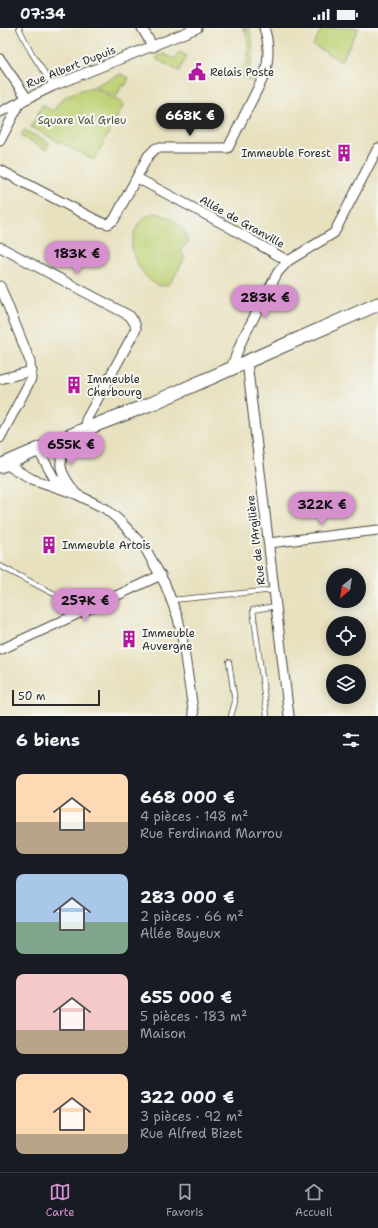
<!DOCTYPE html>
<html lang="fr">
<head>
<meta charset="utf-8">
<style>
  :root { --surface:#171b24; --page:#20242c; --text:#f1f3f6; --muted:#9ea1a6; --line:#363941; --accent:#d690ce }
  body { margin:0; font-family:"Shantell Sans",sans-serif; background:var(--page); color:var(--text); height:100vh; display:flex; flex-direction:column; font-size:15px; white-space:nowrap }
  * { box-sizing:border-box; margin:0 }
  p { font-size:13px; color:var(--muted) }
  .icon { flex:none; width:22px; height:22px; fill:none; stroke:currentColor; stroke-width:2; stroke-linecap:round; stroke-linejoin:round }
  .map { position:relative; height:688px; overflow:hidden }
  .sheet { display:flex; flex-direction:column; background:var(--surface); flex:1 }
  .sheet>* { flex:none }
  .needle { width:26px; rotate:210deg }
  .tools { position:absolute; left:326px; top:540px; display:grid; gap:8px }
  .tools a { display:grid; place-items:center; width:40px; height:40px; border-radius:50%; background:var(--surface); box-shadow:0 2px 10px #0003; font-size:20px }
  .scale { position:absolute; left:12px; bottom:10px; width:88px; box-sizing:border-box; padding-left:4px; border:2px solid #2b2b2b; border-top:0; font-size:11px; line-height:14px; white-space:nowrap; color:#2b2b2b; -webkit-text-stroke:3px #f6f6f2; paint-order:stroke }
  .price { position:absolute; translate:-50% -34px; padding:0 9px; border-radius:14px; background:var(--accent); color:#111; font-size:13px; line-height:26px; filter:drop-shadow(0 1px 2px #0008) }
  .price::after { content:''; position:absolute; left:50%; top:24px; width:12px; height:9px; margin-left:-6px; background:inherit; clip-path:polygon(0 0,100% 0,50% 100%) }
  .price.on { background:#222; color:#fff }
  ul { padding:0; list-style:none }
  li { display:flex; align-items:center; gap:12px; height:100px; padding:0 16px }
  li span { display:grid; place-items:center; flex:none; width:112px; height:80px; border-radius:8px; color:#555 }
  li>.icon { margin-inline-start:auto }
  span .icon { width:48px; height:48px; fill:#fffc; stroke-width:1 }
  li b { font-size:17px }
  h2 { display:flex; justify-content:space-between; align-items:center; height:48px; padding:0 16px; font-size:17px }
  .status { display:flex; justify-content:space-between; align-items:center; height:28px; padding:0 20px; background:var(--surface); direction:ltr }
  .status svg { height:11px; fill:currentColor }
  .menu { display:flex; justify-content:space-around; align-items:center; height:56px; border-top:1px solid var(--line); background:var(--surface); font-size:11px; color:var(--muted) }
  .menu a { display:grid; justify-items:center; gap:2px }
  .menu .on { color:var(--accent) }
  .map>svg:first-child { display:block }
  .green { fill:#bdd175; stroke:#747e50 }
  .lines { fill:none; stroke-linecap:round; stroke-linejoin:round }
  .lane-casing { stroke:#474641; stroke-width:6 }
  .street-casing { stroke:#474641; stroke-width:11 }
  .secondary-casing { stroke:#474641; stroke-width:15 }
  .lane { stroke:#fff; stroke-width:4.5 }
  .street { stroke:#fff; stroke-width:9 }
  .secondary { stroke:#fff; stroke-width:13 }
  .labels { text-anchor:middle; dominant-baseline:central; stroke-width:4; stroke-linejoin:round; paint-order:stroke }
  .street-label { font-size:11px; fill:#2b2b2b; stroke:#f6f6f2 }
  .poi-label { font-size:11px; fill:#2b2b2b; stroke:#f6f6f2; text-anchor:start }
  .park-label { font-size:11px; fill:#50543e; stroke:#f6f6f2 }
</style>
</head>
<body>
<div class="status"><b>07:34</b><svg viewBox="0 0 49 12"><path d="M0 12V9h3v3zM5 12V6h3v6zM10 12V3h3v9zM15 12V0h3v12zM26 1h20v11H26zM47 4h2v5h-2z"/></svg></div>
<div class="map">
<svg width="378" height="688" viewBox="0 0 378 688">
  <rect width="100%" height="100%" fill="#f6f6f2"/>
  <filter id="ink" filterUnits="userSpaceOnUse"><feTurbulence type="fractalNoise" baseFrequency=".025" numOctaves="2"/><feDisplacementMap in="SourceGraphic" scale="8" xChannelSelector="R" yChannelSelector="G"/><feConvolveMatrix kernelMatrix="1 2 1 2 8 2 1 2 1" color-interpolation-filters="sRGB"/></filter>
  <filter id="wash" filterUnits="userSpaceOnUse"><feTurbulence type="fractalNoise" baseFrequency=".012" numOctaves="4" result="noise"/><feDisplacementMap in="SourceGraphic" scale="16" xChannelSelector="R" yChannelSelector="G"/><feGaussianBlur stdDeviation="0.9" result="paint"/><feColorMatrix in="noise" values="0 0 0 0 0 0 0 0 0 0 0 0 0 0 0 0 0 1.4 0 .05"/><feComposite in="paint" operator="in"/></filter>
  <g filter="url(#wash)">
    <rect width="100%" height="100%" fill="#e8e1bf"/>
    <g class="green">
      <path d="M 242,0 L 249,0 C 254,16 254,31 248,47 L 254,51 L 253,54 L 233,44 L 232,42 L 234,40 L 244,45 C 249,30 250,17 245,2 Z"/>
      <path d="M 322,0 L 359,0 L 341,33 L 313,17 Z"/>
      <path d="M 179,24 L 187,28 L 179,43 L 156,31 L 158,28 L 164,26 L 175,31 Z"/>
      <path d="M 121,46 L 129,50 L 125,58 L 122,57 L 116,69 L 94,58 Z"/>
      <path d="M 92,59 L 124,76 L 94,132 L 31,99 L 42,77 L 53,83 C 64,65 73,65 92,59 Z"/>
      <path d="M 24,102 L 49,115 L 46,122 L 21,108 Z"/>
      <path d="M 154,185 C 171,188 186,198 188,215 L 182,219 L 181,225 L 185,229 C 181,236 173,254 167,257 C 152,264 133,233 132,221 C 131,215 133,209 135,203 C 139,193 144,189 154,185 Z"/>
    </g>
  </g>
  <g filter="url(#ink)">
    <g class="lines">
      <g class="lane-casing">
        <g id="lane">
          <path d="M 19,0 L 31,24 L 53,58"/>
          <path d="M 0,538 L 66,572 L 74,587"/>
          <path d="M 172,572 L 274,562"/>
          <path d="M 229,634 L 235,674 L 231,688"/>
          <path d="M 267,688 L 253,582 L 276,578"/>
        </g>
      </g>
      <g class="street-casing">
        <g id="street">
          <path d="M 142,0 L 153,19"/>
          <path d="M 0,31 L 27,70"/>
          <path d="M 0,84 L 53,58 L 197,0"/>
          <path d="M 0,113 L 21,73"/>
          <path d="M 0,142 L 100,194 L 108,196 L 114,192 L 148,128 L 156,120 L 228,120 L 265,46 C 269,30 270,16 264,0"/>
          <path d="M 137,150 L 227,198 L 288,233 L 334,205 L 378,120"/>
          <path d="M 0,219 L 130,288 L 135,296 L 136,301 L 86,392 L 88,400"/>
          <path d="M 0,258 L 30,333 L 31,351 L 0,410"/>
          <path d="M 247,334 L 289,688"/>
          <path d="M 231,340 L 242,312 L 278,244 L 288,233"/>
          <path d="M 0,351 L 32,343"/>
          <path d="M 70,409 C 56,438 58,440 76,466"/>
          <path d="M 38,422 L 54,450 L 67,460"/>
          <path d="M 5,436 L 32,451 L 76,466 L 106,481 L 121,494 L 145,520 L 165,556 L 178,590 L 182,609 L 194,688"/>
          <path d="M 269,515 L 378,502"/>
          <path d="M 0,622 L 161,547"/>
        </g>
      </g>
      <g class="secondary-casing">
        <path id="secondary" d="M 0,438 L 88,400 L 153,375 L 378,276"/>
      </g>
      <use href="#lane" class="lane"/>
      <use href="#street" class="street"/>
      <use href="#secondary" class="secondary"/>
    </g>
  </g>
  <defs>
    <g id="civic-bare" transform="scale(1.38)"><path d="M-.6-6.5H3V-4.5H.6V-3L4-1V1h2V6H-6V1h2V-1L-.6-3ZM-1.2 2.5V6h2.4V2.5Z" fill="#b5179e" stroke="#f6f6f2" stroke-width="2.5" paint-order="stroke"/></g>
    <g id="building-bare" transform="scale(1.38)"><path d="M-4-6H4V6H1V3H-1V6H-4ZM-2.5-4.3h1.7v1.8h-1.7ZM.8-4.3h1.7v1.8H.8ZM-2.5-1h1.7V.8h-1.7ZM.8-1h1.7V.8H.8Z" fill="#b5179e" stroke="#f6f6f2" stroke-width="2.5" paint-order="stroke"/></g>
  </defs>
  <g fill-rule="evenodd">
    <use href="#civic-bare" x="197" y="44"/>
    <use href="#building-bare" x="344" y="125"/>
    <use href="#building-bare" x="74" y="357"/>
    <use href="#building-bare" x="49" y="517"/>
    <use href="#building-bare" x="129" y="611"/>
  </g>
  <g class="labels">
    <g class="street-label">
      <text transform="translate(71 39) rotate(-22)">Rue Albert Dupuis</text>
      <text transform="translate(242 194) rotate(29)">Allée de Granville</text>
      <text transform="translate(256 512) rotate(-97)">Rue de l'Argilière</text>
    </g>
    <g class="poi-label">
      <text x="210" y="44">Relais Poste</text>
      <text x="331" y="125" text-anchor="end">Immeuble Forest</text>
      <text x="87" y="351">Immeuble<tspan x="87" dy="13">Cherbourg</tspan></text>
      <text x="62" y="517">Immeuble Artois</text>
      <text x="142" y="605">Immeuble<tspan x="142" dy="13">Auvergne</tspan></text>
    </g>
    <g class="park-label">
      <text x="82" y="92">Square Val Grieu</text>
    </g>
  </g>
</svg>
<div class="tools">
<a><svg class="needle" viewBox="-14 -14 28 28"><path d="M0-13l5 13h-10z" fill="#e53935"/><path d="M0 13l5-13h-10z" fill="#9ea1a6"/></svg></a>
<a><svg class="icon" aria-label="locate" viewBox="0 0 24 24"><circle cx="12" cy="12" r="6"/><path d="M12 2v4M12 18v4M2 12h4M18 12h4"/></svg></a>
<a><svg class="icon" aria-label="layers" viewBox="0 0 24 24"><path d="M12 4l9 5-9 5-9-5zM3 14l9 5 9-5"/></svg></a>
</div>
<div class="scale">50 m</div>
<b class="price on" style="left:190px;top:109px">668K €</b>
<b class="price" style="left:77px;top:247px">183K €</b>
<b class="price" style="left:265px;top:291px">283K €</b>
<b class="price" style="left:71px;top:438px">655K €</b>
<b class="price" style="left:322px;top:498px">322K €</b>
<b class="price" style="left:85px;top:594px">257K €</b>
</div>
<section class="sheet">
<h2>6 biens<svg class="icon" aria-label="filters" viewBox="0 0 24 24"><path d="M4 7h16M4 17h16"/><circle cx="9" cy="7" r="2"/><circle cx="15" cy="17" r="2"/></svg></h2>
<ul>
<li><span style="background:linear-gradient(#ffd9b3 60%,#b9a48a 0)"><svg class="icon" aria-label="home" viewBox="0 0 24 24"><path d="M3 11l9-7 9 7M6 9v11h12V9"/></svg></span><div><b>668 000 €</b><p>4 pièces · 148 m²</p><p>Rue Ferdinand Marrou</p></div></li>
<li><span style="background:linear-gradient(#a9c7e8 60%,#7fa58c 0)"><svg class="icon" aria-label="home" viewBox="0 0 24 24"><path d="M3 11l9-7 9 7M6 9v11h12V9"/></svg></span><div><b>283 000 €</b><p>2 pièces · 66 m²</p><p>Allée Bayeux</p></div></li>
<li><span style="background:linear-gradient(#f6c9c9 70%,#b9a48a 0)"><svg class="icon" aria-label="home" viewBox="0 0 24 24"><path d="M3 11l9-7 9 7M6 9v11h12V9"/></svg></span><div><b>655 000 €</b><p>5 pièces · 183 m²</p><p>Maison</p></div></li>
<li><span style="background:linear-gradient(#ffd9b3 75%,#b9a48a 0)"><svg class="icon" aria-label="home" viewBox="0 0 24 24"><path d="M3 11l9-7 9 7M6 9v11h12V9"/></svg></span><div><b>322 000 €</b><p>3 pièces · 92 m²</p><p>Rue Alfred Bizet</p></div></li>
</ul>
</section>
<nav class="menu">
<a class="on"><svg class="icon" aria-label="map" viewBox="0 0 24 24"><path d="M3 6l6-2 6 2 6-2v14l-6 2-6-2-6 2zM9 4v14M15 6v14"/></svg>Carte</a>
<a><svg class="icon" aria-label="saved" viewBox="0 0 24 24"><path d="M7 4h10v16l-5-4-5 4z"/></svg>Favoris</a>
<a><svg class="icon" aria-label="home" viewBox="0 0 24 24"><path d="M3 11l9-7 9 7M6 9v11h12V9"/></svg>Accueil</a>
</nav>
</body>
</html>
